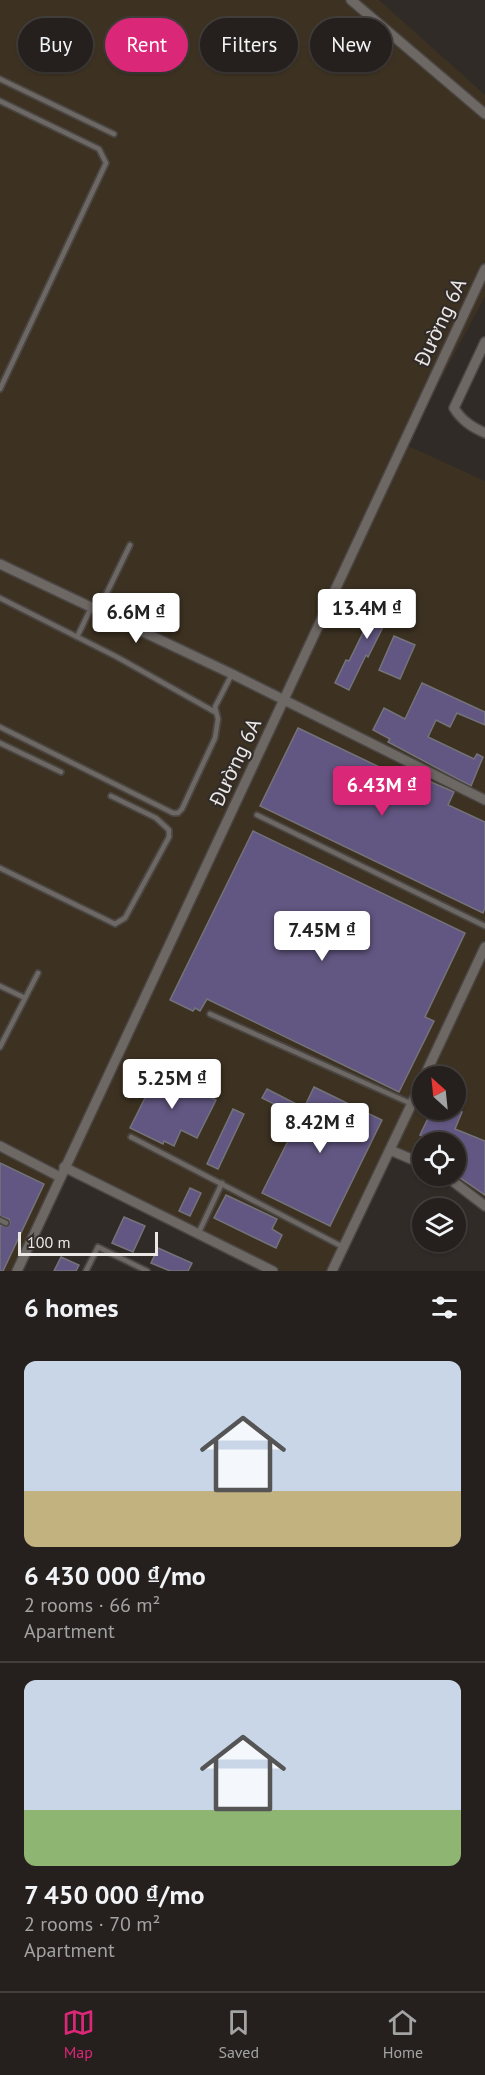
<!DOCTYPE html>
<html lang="en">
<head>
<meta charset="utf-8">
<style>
  :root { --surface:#25201e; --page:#2d2827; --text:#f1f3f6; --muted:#a3a3a4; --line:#423e3c; --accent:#db2777 }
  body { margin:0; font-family:"PT Sans",sans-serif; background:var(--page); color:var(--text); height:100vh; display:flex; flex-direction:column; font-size:22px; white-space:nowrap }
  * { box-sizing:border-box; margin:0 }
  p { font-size:20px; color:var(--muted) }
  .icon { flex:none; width:33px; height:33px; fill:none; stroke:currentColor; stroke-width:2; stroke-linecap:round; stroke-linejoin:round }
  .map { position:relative; height:1271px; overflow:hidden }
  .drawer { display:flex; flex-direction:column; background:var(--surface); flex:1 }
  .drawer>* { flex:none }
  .top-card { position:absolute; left:18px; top:18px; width:450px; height:54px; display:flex; gap:12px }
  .needle { width:39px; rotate:333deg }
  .fabs { position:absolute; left:412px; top:1066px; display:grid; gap:12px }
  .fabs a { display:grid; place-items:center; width:54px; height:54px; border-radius:50%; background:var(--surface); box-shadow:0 2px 4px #0004,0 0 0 2px var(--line); font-size:30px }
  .scale { position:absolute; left:18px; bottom:15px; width:140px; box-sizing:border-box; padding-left:6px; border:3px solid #eae7e5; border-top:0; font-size:16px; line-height:21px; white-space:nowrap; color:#eae7e5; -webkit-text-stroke:4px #312b28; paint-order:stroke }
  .price { position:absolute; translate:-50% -51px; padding:0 14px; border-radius:6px; background:#fff; color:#222; font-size:20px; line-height:39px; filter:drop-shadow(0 2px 3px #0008) }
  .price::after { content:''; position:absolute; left:50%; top:36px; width:18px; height:14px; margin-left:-9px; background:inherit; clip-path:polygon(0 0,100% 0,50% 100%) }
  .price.selected { background:var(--accent); color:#fff }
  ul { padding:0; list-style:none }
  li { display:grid; align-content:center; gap:12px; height:318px; padding:0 24px }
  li+li { border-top:2px solid var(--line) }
  li span { display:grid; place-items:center; height:186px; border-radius:12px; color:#555 }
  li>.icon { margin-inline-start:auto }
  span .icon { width:108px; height:108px; fill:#fffc; stroke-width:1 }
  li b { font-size:26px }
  h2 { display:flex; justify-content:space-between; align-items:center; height:72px; padding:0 24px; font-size:26px }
  .pill { padding:0 21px; border-radius:27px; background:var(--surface); box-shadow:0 2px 4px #0004,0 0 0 2px var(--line); font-size:21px; line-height:54px }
  .pill.selected { background:var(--accent); color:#fff }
  .dock { display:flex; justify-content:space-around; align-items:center; height:84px; border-top:2px solid var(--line); background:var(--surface); font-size:16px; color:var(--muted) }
  .dock a { display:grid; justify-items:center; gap:3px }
  .dock .selected { color:var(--accent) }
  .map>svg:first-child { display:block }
  .industrial { fill:#3d3222 }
  .building { fill:#625782; stroke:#747379; stroke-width:1.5 }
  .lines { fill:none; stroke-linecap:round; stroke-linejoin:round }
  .service-casing { stroke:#4a4644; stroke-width:8 }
  .minor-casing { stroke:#4a4644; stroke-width:12 }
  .service { stroke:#6e6864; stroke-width:4.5 }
  .minor { stroke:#6e6864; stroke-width:9 }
  .labels { text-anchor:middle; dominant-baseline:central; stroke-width:4.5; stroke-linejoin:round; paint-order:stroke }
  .street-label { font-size:21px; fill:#eae7e5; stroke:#312b28 }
</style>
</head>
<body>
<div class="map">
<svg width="485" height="1271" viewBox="0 0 485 1271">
  <rect width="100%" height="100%" fill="#312b28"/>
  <g class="industrial">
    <path d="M 0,0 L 379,0 L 485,95 L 485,296 L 406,445 L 485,481 L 485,939 L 329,1271 L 281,1271 L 63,1163 L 13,1271 L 0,1271 Z"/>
    <path d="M 485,954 L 485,1202 L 453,1176 L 456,1176 L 456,1143 L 423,1143 L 423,1161 L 394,1148 L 423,1088 L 423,1110 L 456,1110 L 456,1077 L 428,1077 Z"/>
  </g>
  <g class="building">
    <path d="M 384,590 L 398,597 L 368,657 L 366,655 L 349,690 L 335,683 L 346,660 L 349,661 Z"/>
    <path d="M 394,636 L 415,645 L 400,679 L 379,670 Z"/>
    <path d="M 422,683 L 485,712 L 485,725 L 457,713 L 450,727 L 436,720 L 428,737 L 474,759 L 477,754 L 483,757 L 471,786 L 388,742 L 390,739 L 373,730 L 384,708 L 405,719 Z"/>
    <path d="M 298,728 L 396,775 L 399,768 L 454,792 L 448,805 L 485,822 L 485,908 L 483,913 L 260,806 Z"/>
    <path d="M 253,831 L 465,933 L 425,1017 L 434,1021 L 399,1092 L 207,999 L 200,1011 L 195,1008 L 193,1011 L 170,1000 Z"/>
    <path d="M 160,1068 L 174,1075 L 174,1080 L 216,1100 L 197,1138 L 181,1130 L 174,1146 L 164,1141 L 163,1144 L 130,1128 Z"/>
    <path d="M 314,1087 L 382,1120 L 330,1226 L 262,1193 L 300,1117 L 262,1098 L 267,1089 L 304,1108 Z"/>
    <path d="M 233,1109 L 244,1114 L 218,1169 L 207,1164 Z"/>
    <path d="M 432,1110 L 456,1110 L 462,1112 L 455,1129 L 485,1141 L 485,1195 L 456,1175 L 456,1162 L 460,1153 L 456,1151 L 456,1143 L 423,1143 L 423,1157 L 415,1152 L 423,1137 L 420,1135 Z"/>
    <path d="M 0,1163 L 44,1184 L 3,1271 L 0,1271 L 0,1225 L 7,1227 L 10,1223 L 9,1219 L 0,1216 Z"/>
    <path d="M 190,1188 L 201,1193 L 190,1216 L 179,1211 Z"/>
    <path d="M 226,1195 L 277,1219 L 272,1229 L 282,1235 L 276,1248 L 214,1218 Z"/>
    <path d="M 124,1217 L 145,1226 L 133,1252 L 112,1243 Z"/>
    <path d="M 158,1248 L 192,1263 L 188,1271 L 170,1271 L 151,1263 Z"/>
    <path d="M 61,1257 L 79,1265 L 76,1271 L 54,1271 Z"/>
  </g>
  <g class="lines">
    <g class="service-casing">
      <g id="service">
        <path d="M 0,79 L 114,134"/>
        <path d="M 0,101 L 99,149 L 106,163 L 0,389"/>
        <path d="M 0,598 L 117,657 L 215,712"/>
        <path d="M 98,611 L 130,545"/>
        <path d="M 77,637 L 91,608"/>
        <path d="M 0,727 L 173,813 L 178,813 L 182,809 L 215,738 L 218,719 L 215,707 L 232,674"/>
        <path d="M 0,743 L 61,772"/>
        <path d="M 257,815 L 485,926"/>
        <path d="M 0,868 L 115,924 L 125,918 L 169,837 L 169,830 L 156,818 L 111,796"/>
        <path d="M 0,986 L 25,998"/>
        <path d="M 210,1014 L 412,1104"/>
        <path d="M 0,1047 L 38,973"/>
        <path d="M 131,1137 L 343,1247"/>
        <path d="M 0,1220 L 6,1223"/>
        <path d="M 198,1234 L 222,1183"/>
        <path d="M 86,1271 L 98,1247 L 147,1271"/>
      </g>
    </g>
    <g class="minor-casing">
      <g id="minor">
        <path d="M 351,0 L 485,114"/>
        <path d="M 485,342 L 454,408 C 462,421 472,427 485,433"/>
        <path d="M 0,564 L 232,674 L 485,800"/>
        <path d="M 424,1077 L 485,947"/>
        <path d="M 0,1146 L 60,1177"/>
        <path d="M 390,1150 L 423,1164"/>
        <path d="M 64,1167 L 273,1271"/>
        <path d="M 446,1176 L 485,1206"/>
        <path d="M 17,1271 L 485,269"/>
        <path d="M 332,1271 L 423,1080"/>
      </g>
    </g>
    <use href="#service" class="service"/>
    <use href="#minor" class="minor"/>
  </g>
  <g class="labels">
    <g class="street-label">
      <text transform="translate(440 322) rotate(-65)">Đường 6A</text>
      <text transform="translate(235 762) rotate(-65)">Đường 6A</text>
    </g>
  </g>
</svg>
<div class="fabs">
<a><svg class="needle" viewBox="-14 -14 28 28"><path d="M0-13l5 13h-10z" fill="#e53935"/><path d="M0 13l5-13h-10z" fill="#a3a3a4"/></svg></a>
<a><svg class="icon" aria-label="locate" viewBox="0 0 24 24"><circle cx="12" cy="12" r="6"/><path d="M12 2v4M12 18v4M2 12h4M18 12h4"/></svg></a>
<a><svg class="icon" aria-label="layers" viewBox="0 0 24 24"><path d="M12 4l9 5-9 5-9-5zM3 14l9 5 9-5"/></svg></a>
</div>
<div class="scale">100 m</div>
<b class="price" style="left:367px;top:640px">13.4M ₫</b>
<b class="price" style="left:136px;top:644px">6.6M ₫</b>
<b class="price selected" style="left:382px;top:817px">6.43M ₫</b>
<b class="price" style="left:322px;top:962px">7.45M ₫</b>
<b class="price" style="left:172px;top:1110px">5.25M ₫</b>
<b class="price" style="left:320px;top:1154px">8.42M ₫</b>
<div class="top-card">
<a class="pill">Buy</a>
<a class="pill selected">Rent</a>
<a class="pill">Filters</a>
<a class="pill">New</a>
</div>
</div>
<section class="drawer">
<h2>6 homes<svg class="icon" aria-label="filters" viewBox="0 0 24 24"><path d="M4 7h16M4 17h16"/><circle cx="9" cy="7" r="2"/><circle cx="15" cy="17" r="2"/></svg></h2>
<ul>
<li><span style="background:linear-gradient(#c9d6e8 70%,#c2b280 0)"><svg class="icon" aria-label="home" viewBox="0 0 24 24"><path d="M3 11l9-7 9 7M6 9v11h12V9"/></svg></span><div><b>6 430 000 ₫/mo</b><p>2 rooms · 66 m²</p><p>Apartment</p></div></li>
<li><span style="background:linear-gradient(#c9d6e8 70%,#8fb573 0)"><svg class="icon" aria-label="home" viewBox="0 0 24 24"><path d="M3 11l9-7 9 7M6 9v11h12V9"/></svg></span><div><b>7 450 000 ₫/mo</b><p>2 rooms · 70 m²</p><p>Apartment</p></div></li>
</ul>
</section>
<nav class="dock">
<a class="selected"><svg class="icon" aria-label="map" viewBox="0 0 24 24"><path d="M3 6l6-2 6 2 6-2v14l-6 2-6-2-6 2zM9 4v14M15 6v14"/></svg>Map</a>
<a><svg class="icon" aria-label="saved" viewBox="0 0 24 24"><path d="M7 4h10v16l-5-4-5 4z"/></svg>Saved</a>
<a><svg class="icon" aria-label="home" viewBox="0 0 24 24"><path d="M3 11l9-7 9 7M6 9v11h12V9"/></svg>Home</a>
</nav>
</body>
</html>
